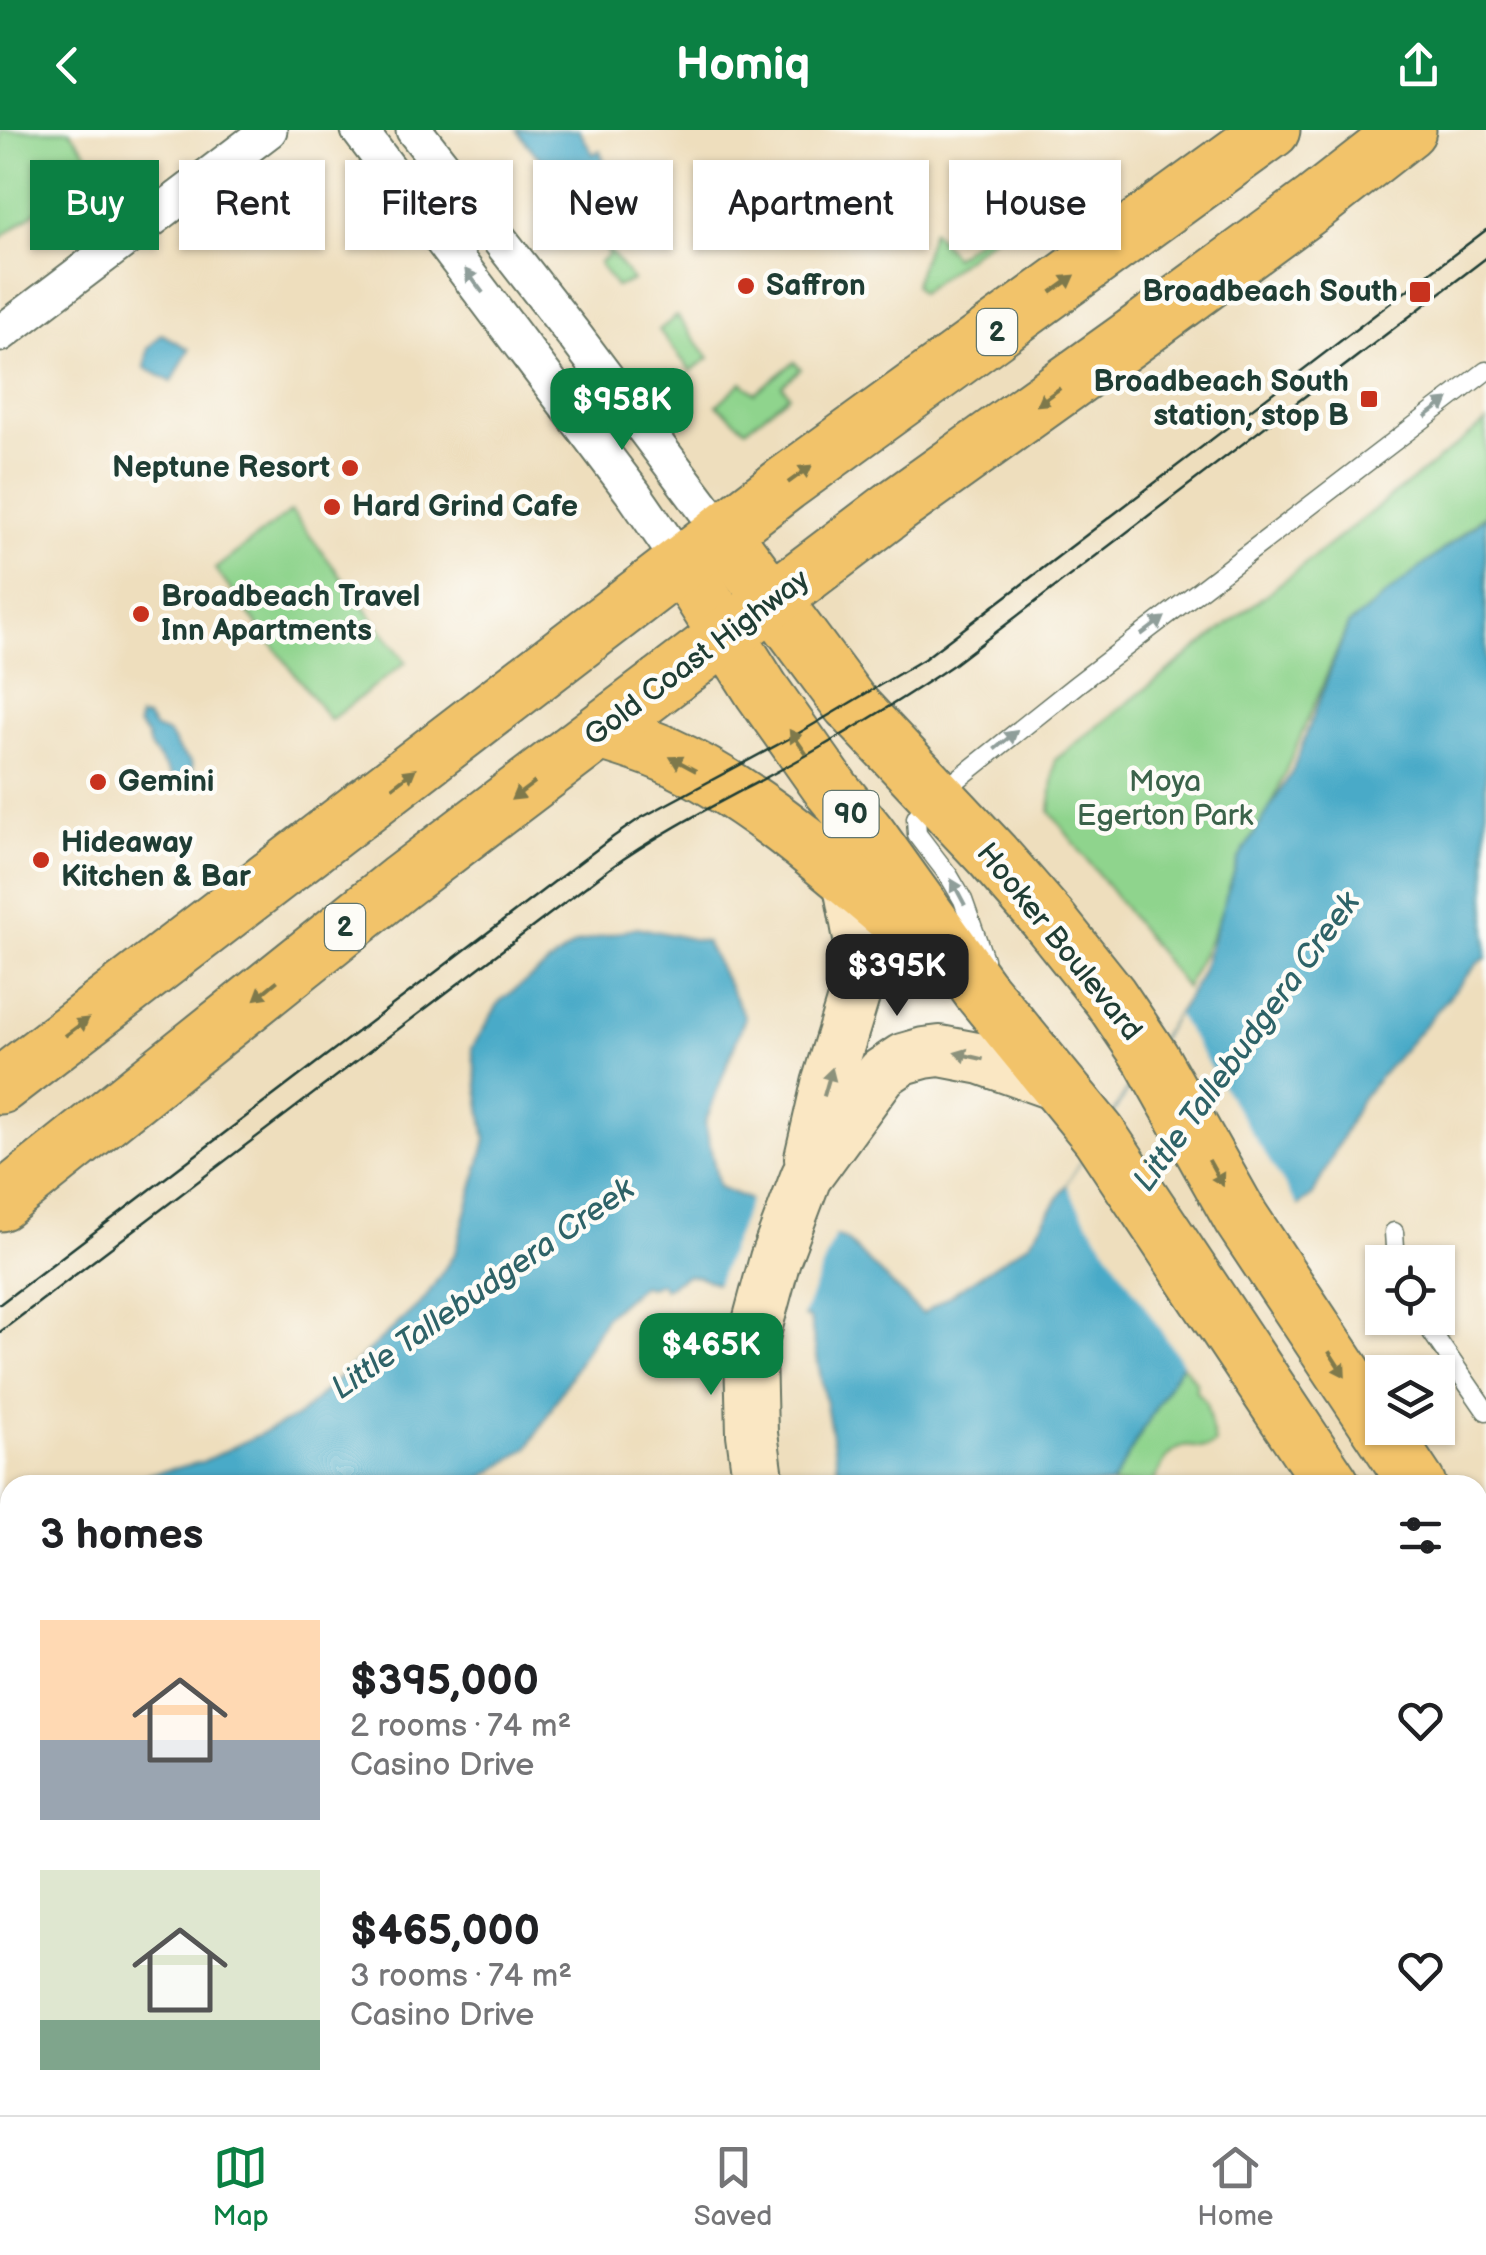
<!DOCTYPE html>
<html lang="en">
<head>
<meta charset="utf-8">
<style>
  :root { --surface:#fff; --page:#f6f6f6; --text:#202124; --muted:#757577; --line:#e0e0e0; --accent:#0b8043 }
  body { margin:0; font-family:"Balsamiq Sans",sans-serif; background:var(--page); color:var(--text); height:100vh; display:flex; flex-direction:column; font-size:38px; white-space:nowrap }
  * { box-sizing:border-box; margin:0 }
  p { font-size:32px; color:var(--muted) }
  .icon { flex:none; width:55px; height:55px; fill:none; stroke:currentColor; stroke-width:2; stroke-linecap:round; stroke-linejoin:round }
  .map { position:relative; flex:1; overflow:hidden }
  .sheet { position:absolute; left:0px; top:1345px; width:1488px; height:640px; display:flex; flex-direction:column; background:var(--surface); border-radius:30px 30px 0 0; box-shadow:0 2px 8px #0004 }
  .sheet>* { flex:none }
  .guide { position:absolute; left:30px; top:30px; width:1428px; height:90px; display:flex; gap:20px }
  .buttons { position:absolute; left:1365px; top:1115px; display:grid; gap:20px }
  .buttons a { display:grid; place-items:center; width:90px; height:90px; border-radius:0px; background:var(--surface); box-shadow:0 2px 8px #0004; font-size:50px }
  .price { position:absolute; translate:-50% -85px; padding:0 22px; border-radius:20px; background:var(--accent); color:#fff; font-size:32px; line-height:65px; filter:drop-shadow(0 2px 5px #0008) }
  .price::after { content:''; position:absolute; left:50%; top:60px; width:30px; height:22px; margin-left:-15px; background:inherit; clip-path:polygon(0 0,100% 0,50% 100%) }
  .price.current { background:#222; color:#fff }
  ul { padding:0; list-style:none }
  li { display:flex; align-items:center; gap:30px; height:250px; padding:0 40px }
  li span { display:grid; place-items:center; flex:none; width:280px; height:200px; border-radius:0px; color:#555 }
  li>.icon { margin-inline-start:auto }
  span .icon { width:120px; height:120px; fill:#fffc; stroke-width:1 }
  li b { font-size:42px }
  h2 { display:flex; justify-content:space-between; align-items:center; height:120px; padding:0 40px; font-size:42px }
  .chip { padding:0 35px; border-radius:0px; background:var(--surface); box-shadow:0 2px 8px #0004; font-size:35px; line-height:90px }
  .chip.current { background:var(--accent); color:#fff }
  header { display:flex; justify-content:space-between; align-items:center; height:130px; padding:0 40px; background:var(--accent); color:#fff; font-size:45px; font-weight:600 }
  .menu { display:flex; justify-content:space-around; align-items:center; height:140px; border-top:2px solid var(--line); background:var(--surface); font-size:28px; color:var(--muted) }
  .menu a { display:grid; justify-items:center; gap:5px }
  .menu .current { color:var(--accent) }
  .map>svg:first-child { display:block }
  .green { fill:#8fd48d; stroke:#578860; stroke-width:2.5 }
  .water { fill:#49aac8; stroke:#34747e; stroke-width:2.5 }
  .pier { fill:#eedebd }
  .lines { fill:none; stroke-linecap:round; stroke-linejoin:round }
  .lane-casing { stroke:#677564; stroke-width:21 }
  .street-casing { stroke:#677564; stroke-width:39 }
  .secondary-casing { stroke:#677564; stroke-width:54 }
  .primary-casing { stroke:#677564; stroke-width:59 }
  .highway-casing { stroke:#677564; stroke-width:59 }
  .lane { stroke:#fff; stroke-width:18 }
  .street { stroke:#fff; stroke-width:35 }
  .secondary { stroke:#fae7c3; stroke-width:50 }
  .primary { stroke:#f2c36a; stroke-width:55 }
  .highway { stroke:#f2c36a; stroke-width:55 }
  .tram { stroke:#1f3d34; stroke-width:2.5 }
  .oneway { fill:#8f9e9a }
  .oneway2 { fill:#7e794c }
  .oneway3 { fill:#8c927c }
  .poi-dot { fill:#c8321e; stroke:#fdfcf7; stroke-width:4 }
  .labels { text-anchor:middle; dominant-baseline:central; stroke-width:9; stroke-linejoin:round; paint-order:stroke }
  .shield { fill:#fdfcf7; stroke:#62766e; stroke-width:2.5 }
  .shield-label { font-size:28px; font-weight:bold; fill:#1f3d34 }
  .poi-label { font-size:30px; font-weight:bold; fill:#1f3d34; stroke:#fdfcf7; text-anchor:start }
  .street-label { font-size:30px; fill:#1f3d34; stroke:#fdfcf7 }
  .park-label { font-size:30px; fill:#3b634a; stroke:#fdfcf7 }
  .water-label { font-size:32px; font-style:italic; fill:#2e6368; stroke:#fdfcf7 }
</style>
</head>
<body>
<header><svg class="icon" aria-label="back" viewBox="0 0 24 24"><path d="M15 5l-7 7 7 7"/></svg>Homiq<svg class="icon" aria-label="share" viewBox="0 0 24 24"><path d="M12 15V3M7 8l5-5 5 5M5 13v7h14v-7"/></svg></header>
<div class="map">
<svg width="1486" height="1985" viewBox="0 0 1486 1985">
  <rect width="100%" height="100%" fill="#fdfcf7"/>
  <filter id="ink" filterUnits="userSpaceOnUse"><feTurbulence type="fractalNoise" baseFrequency=".01" numOctaves="2"/><feDisplacementMap in="SourceGraphic" scale="20" xChannelSelector="R" yChannelSelector="G"/><feConvolveMatrix kernelMatrix="1 2 1 2 8 2 1 2 1" color-interpolation-filters="sRGB"/></filter>
  <filter id="wash" filterUnits="userSpaceOnUse"><feTurbulence type="fractalNoise" baseFrequency=".0048" numOctaves="4" result="noise"/><feDisplacementMap in="SourceGraphic" scale="40" xChannelSelector="R" yChannelSelector="G"/><feGaussianBlur stdDeviation="2.25" result="paint"/><feColorMatrix in="noise" values="0 0 0 0 0 0 0 0 0 0 0 0 0 0 0 0 0 1.4 0 .05"/><feComposite in="paint" operator="in"/></filter>
  <g filter="url(#wash)">
    <rect width="100%" height="100%" fill="#eedebd"/>
    <g class="green">
      <path d="M 0,0 L 70,0 L 97,37 L 0,108 Z"/>
      <path d="M 558,75 L 591,96 L 633,151 L 616,157 L 599,133 L 609,125 L 590,101 L 579,107 L 555,77 Z"/>
      <path d="M 932,100 L 954,127 L 987,102 L 996,105 L 920,163 L 914,155 Z"/>
      <path d="M 677,186 L 709,228 L 691,241 L 659,200 Z"/>
      <path d="M 794,232 L 801,239 L 782,255 L 789,265 L 746,299 L 717,275 L 742,252 L 755,263 Z"/>
      <path d="M 1486,292 L 1486,384 L 1399,456 L 1348,495 L 1256,711 L 1186,858 L 1050,682 L 1055,630 Z"/>
      <path d="M 291,381 L 406,532 L 330,590 L 215,439 Z"/>
      <path d="M 1182,1233 L 1196,1253 L 1196,1261 L 1206,1272 L 1215,1314 C 1202,1323 1196,1314 1183,1317 C 1167,1321 1159,1342 1152,1355 L 1111,1355 Z"/>
      <path d="M 1243,1975 L 1340,1975 L 1301,1980 L 1301,1983 L 1245,1985 Z"/>
    </g>
    <g class="water">
      <path d="M 517,0 L 579,0 L 593,24 L 600,21 L 621,73 L 606,85 C 571,62 541,34 517,0 Z"/>
      <path d="M 162,204 L 189,219 L 172,252 L 145,238 L 148,218 Z"/>
      <path d="M 1486,386 L 1486,828 L 1478,833 L 1361,969 L 1313,1065 L 1281,1088 L 1174,1246 L 1111,1355 L 841,1355 L 810,1189 L 697,1146 L 687,1145 L 664,1159 L 660,1153 L 649,1157 L 641,1155 L 606,1186 L 528,1318 L 472,1355 L 103,1355 L 202,1332 L 298,1286 L 424,1170 L 455,1123 L 486,1010 L 472,918 L 500,871 L 575,814 L 637,797 L 706,812 L 745,887 L 705,993 L 719,1057 L 846,1110 L 922,1184 L 1030,1112 L 1199,849 L 1238,730 L 1292,642 L 1348,495 Z"/>
      <path d="M 139,587 L 147,588 L 155,599 L 169,604 L 179,621 L 191,632 L 193,642 L 187,651 L 176,652 L 150,617 L 147,606 L 138,595 Z"/>
      <path d="M 10,1387 L 10,1769 L 8,1759 L 0,1760 L 0,1391 Z"/>
      <path d="M 965,1975 L 1216,1975 L 1218,1985 L 967,1985 Z"/>
    </g>
    <g class="pier">
      <path d="M 1177,884 L 1300,1080 L 1285,1091 L 1186,1238 L 1077,1075 L 1067,1054 L 1151,928 Z"/>
      <path d="M 752,1065 L 837,1100 L 801,1191 L 715,1158 Z"/>
      <path d="M 0,1577 L 10,1577 L 10,1666 L 0,1667 Z"/>
    </g>
  </g>
  <g filter="url(#ink)">
    <g class="lines">
      <g class="lane-casing">
        <g id="lane">
          <path d="M 984,829 L 963,770 L 949,746 L 917,704 L 916,688 L 923,677 L 1076,555 L 1486,241"/>
          <path d="M 1394,1102 L 1396,1132"/>
          <path d="M 1422,1188 L 1486,1281"/>
          <path d="M 1478,1391 L 1486,1388"/>
        </g>
      </g>
      <g class="street-casing">
        <g id="street">
          <path d="M 359,0 L 633,363 L 682,434"/>
          <path d="M 414,0 L 574,205 L 722,402"/>
          <path d="M 0,204 L 269,0"/>
          <path d="M 0,1617 L 10,1617"/>
          <path d="M 1478,1754 L 1486,1759"/>
        </g>
      </g>
      <g class="secondary-casing">
        <g id="secondary">
          <path d="M 810,1028 L 827,954 L 858,853 L 860,814 L 848,750"/>
          <path d="M 759,1355 L 752,1304 L 750,1222 L 775,1129 L 806,1047 L 882,943 L 903,929 L 924,923 L 940,921 L 982,929 L 1061,957"/>
          <path d="M 847,1975 L 849,1985"/>
        </g>
      </g>
      <g class="primary-casing">
        <g id="primary">
          <path d="M 722,402 L 850,574 L 993,726 L 1047,788 L 1110,867 L 1151,928 L 1241,1088 L 1418,1355"/>
          <path d="M 682,434 L 762,561 L 832,660 L 867,703 L 980,860 L 1099,1005 L 1332,1355"/>
          <path d="M 601,602 C 623,609 645,615 667,625 C 758,666 842,745 918,808"/>
          <path d="M 1478,1442 L 1486,1455"/>
          <path d="M 1478,1565 L 1486,1578"/>
        </g>
      </g>
      <g class="highway-casing">
        <g id="highway">
          <path d="M 0,956 L 785,354 L 1272,0"/>
          <path d="M 0,1073 L 400,753 L 895,377 L 1128,210 L 1316,72 L 1408,0"/>
        </g>
      </g>
      <use href="#lane" class="lane"/>
      <use href="#street" class="street"/>
      <use href="#secondary" class="secondary"/>
      <use href="#primary" class="primary"/>
      <use href="#highway" class="highway"/>
      <g class="tram">
        <path d="M 0,1174 L 613,707 L 639,689 L 794,606 L 924,529 L 1486,100"/>
        <path d="M 0,1202 L 609,739 C 672,694 742,662 809,624 C 858,596 906,567 953,535 L 1486,128"/>
      </g>
    </g>
    <defs><path id="oneway-solid" d="M-6-.8H1V-3.2L6.5 0L1 3.2V.8H-6Z" transform="scale(2.5)"/></defs>
    <g class="oneway">
      <use href="#oneway-solid" transform="translate(474 151) rotate(-127)"/>
      <use href="#oneway-solid" transform="translate(1437 278) rotate(-37)"/>
      <use href="#oneway-solid" transform="translate(1153 496) rotate(-37)"/>
      <use href="#oneway-solid" transform="translate(1006 610) rotate(-39)"/>
      <use href="#oneway-solid" transform="translate(958 762) rotate(-118)"/>
    </g>
    <g class="oneway2">
      <use href="#oneway-solid" transform="translate(1063 154) rotate(-36)"/>
      <use href="#oneway-solid" transform="translate(1048 267) rotate(144)"/>
      <use href="#oneway-solid" transform="translate(800 344) rotate(-36)"/>
      <use href="#oneway-solid" transform="translate(798 612) rotate(-125)"/>
      <use href="#oneway-solid" transform="translate(683 634) rotate(-152)"/>
      <use href="#oneway-solid" transform="translate(404 648) rotate(-38)"/>
      <use href="#oneway-solid" transform="translate(523 661) rotate(143)"/>
      <use href="#oneway-solid" transform="translate(266 860) rotate(141)"/>
      <use href="#oneway-solid" transform="translate(77 897) rotate(-37)"/>
      <use href="#oneway-solid" transform="translate(1216 1043) rotate(61)"/>
      <use href="#oneway-solid" transform="translate(1337 1234) rotate(57)"/>
    </g>
    <g class="oneway3">
      <use href="#oneway-solid" transform="translate(969 926) rotate(-167)"/>
      <use href="#oneway-solid" transform="translate(828 952) rotate(-74)"/>
    </g>
  </g>
  <g class="poi-dot">
    <circle cx="746" cy="156" r="10"/>
    <rect x="1408" y="150" width="24" height="24" rx="5"/>
    <rect x="1359" y="259" width="20" height="20" rx="5"/>
    <circle cx="350" cy="338" r="10"/>
    <circle cx="332" cy="377" r="10"/>
    <circle cx="141" cy="484" r="10"/>
    <circle cx="98" cy="652" r="10"/>
    <circle cx="41" cy="730" r="10"/>
  </g>
  <g class="labels">
    <g class="shield">
      <rect x="977" y="179" width="40" height="46" rx="8"/>
      <rect x="823.5" y="661" width="55" height="46" rx="8"/>
      <rect x="325" y="774" width="40" height="46" rx="8"/>
    </g>
    <g class="shield-label">
      <text x="997" y="202">2</text>
      <text x="851" y="684">90</text>
      <text x="345" y="797">2</text>
    </g>
    <g class="poi-label">
      <text x="766" y="156">Saffron</text>
      <text x="1398" y="162" text-anchor="end">Broadbeach South</text>
      <text x="1349" y="252" text-anchor="end">Broadbeach South<tspan x="1349" dy="34">station, stop B</tspan></text>
      <text x="330" y="338" text-anchor="end">Neptune Resort</text>
      <text x="352" y="377">Hard Grind Cafe</text>
      <text x="161" y="467">Broadbeach Travel<tspan x="161" dy="34">Inn Apartments</tspan></text>
      <text x="118" y="652">Gemini</text>
      <text x="61" y="713">Hideaway<tspan x="61" dy="34">Kitchen &amp; Bar</tspan></text>
    </g>
    <g class="street-label">
      <text transform="translate(697 528) rotate(-37)">Gold Coast Highway</text>
      <text transform="translate(1059 812) rotate(51)">Hooker Boulevard</text>
    </g>
    <g class="park-label">
      <text x="1165" y="652">Moya<tspan x="1165" dy="34">Egerton Park</tspan></text>
    </g>
    <g class="water-label">
      <text transform="translate(1247 912) rotate(-54)">Little Tallebudgera Creek</text>
      <text transform="translate(483 1159) rotate(-35)">Little Tallebudgera Creek</text>
    </g>
  </g>
</svg>
<div class="buttons">
<a><svg class="icon" aria-label="locate" viewBox="0 0 24 24"><circle cx="12" cy="12" r="6"/><path d="M12 2v4M12 18v4M2 12h4M18 12h4"/></svg></a>
<a><svg class="icon" aria-label="layers" viewBox="0 0 24 24"><path d="M12 4l9 5-9 5-9-5zM3 14l9 5 9-5"/></svg></a>
</div>
<b class="price" style="left:622px;top:323px">$958K</b>
<b class="price current" style="left:897px;top:889px">$395K</b>
<b class="price" style="left:711px;top:1268px">$465K</b>
<div class="guide">
<a class="chip current">Buy</a>
<a class="chip">Rent</a>
<a class="chip">Filters</a>
<a class="chip">New</a>
<a class="chip">Apartment</a>
<a class="chip">House</a>
</div>
<section class="sheet">
<h2>3 homes<svg class="icon" aria-label="filters" viewBox="0 0 24 24"><path d="M4 7h16M4 17h16"/><circle cx="9" cy="7" r="2"/><circle cx="15" cy="17" r="2"/></svg></h2>
<ul>
<li><span style="background:linear-gradient(#ffd9b3 60%,#9aa5b1 0)"><svg class="icon" aria-label="home" viewBox="0 0 24 24"><path d="M3 11l9-7 9 7M6 9v11h12V9"/></svg></span><div><b>$395,000</b><p>2 rooms · 74 m²</p><p>Casino Drive</p></div><svg class="icon" aria-label="heart" viewBox="0 0 24 24"><path d="M12 20l-8-8c-3-5 5-10 8-4 3-6 11-1 8 4z"/></svg></li>
<li><span style="background:linear-gradient(#dfe7d0 75%,#7fa58c 0)"><svg class="icon" aria-label="home" viewBox="0 0 24 24"><path d="M3 11l9-7 9 7M6 9v11h12V9"/></svg></span><div><b>$465,000</b><p>3 rooms · 74 m²</p><p>Casino Drive</p></div><svg class="icon" aria-label="heart" viewBox="0 0 24 24"><path d="M12 20l-8-8c-3-5 5-10 8-4 3-6 11-1 8 4z"/></svg></li>
</ul>
</section>
</div>
<nav class="menu">
<a class="current"><svg class="icon" aria-label="map" viewBox="0 0 24 24"><path d="M3 6l6-2 6 2 6-2v14l-6 2-6-2-6 2zM9 4v14M15 6v14"/></svg>Map</a>
<a><svg class="icon" aria-label="saved" viewBox="0 0 24 24"><path d="M7 4h10v16l-5-4-5 4z"/></svg>Saved</a>
<a><svg class="icon" aria-label="home" viewBox="0 0 24 24"><path d="M3 11l9-7 9 7M6 9v11h12V9"/></svg>Home</a>
</nav>
</body>
</html>
